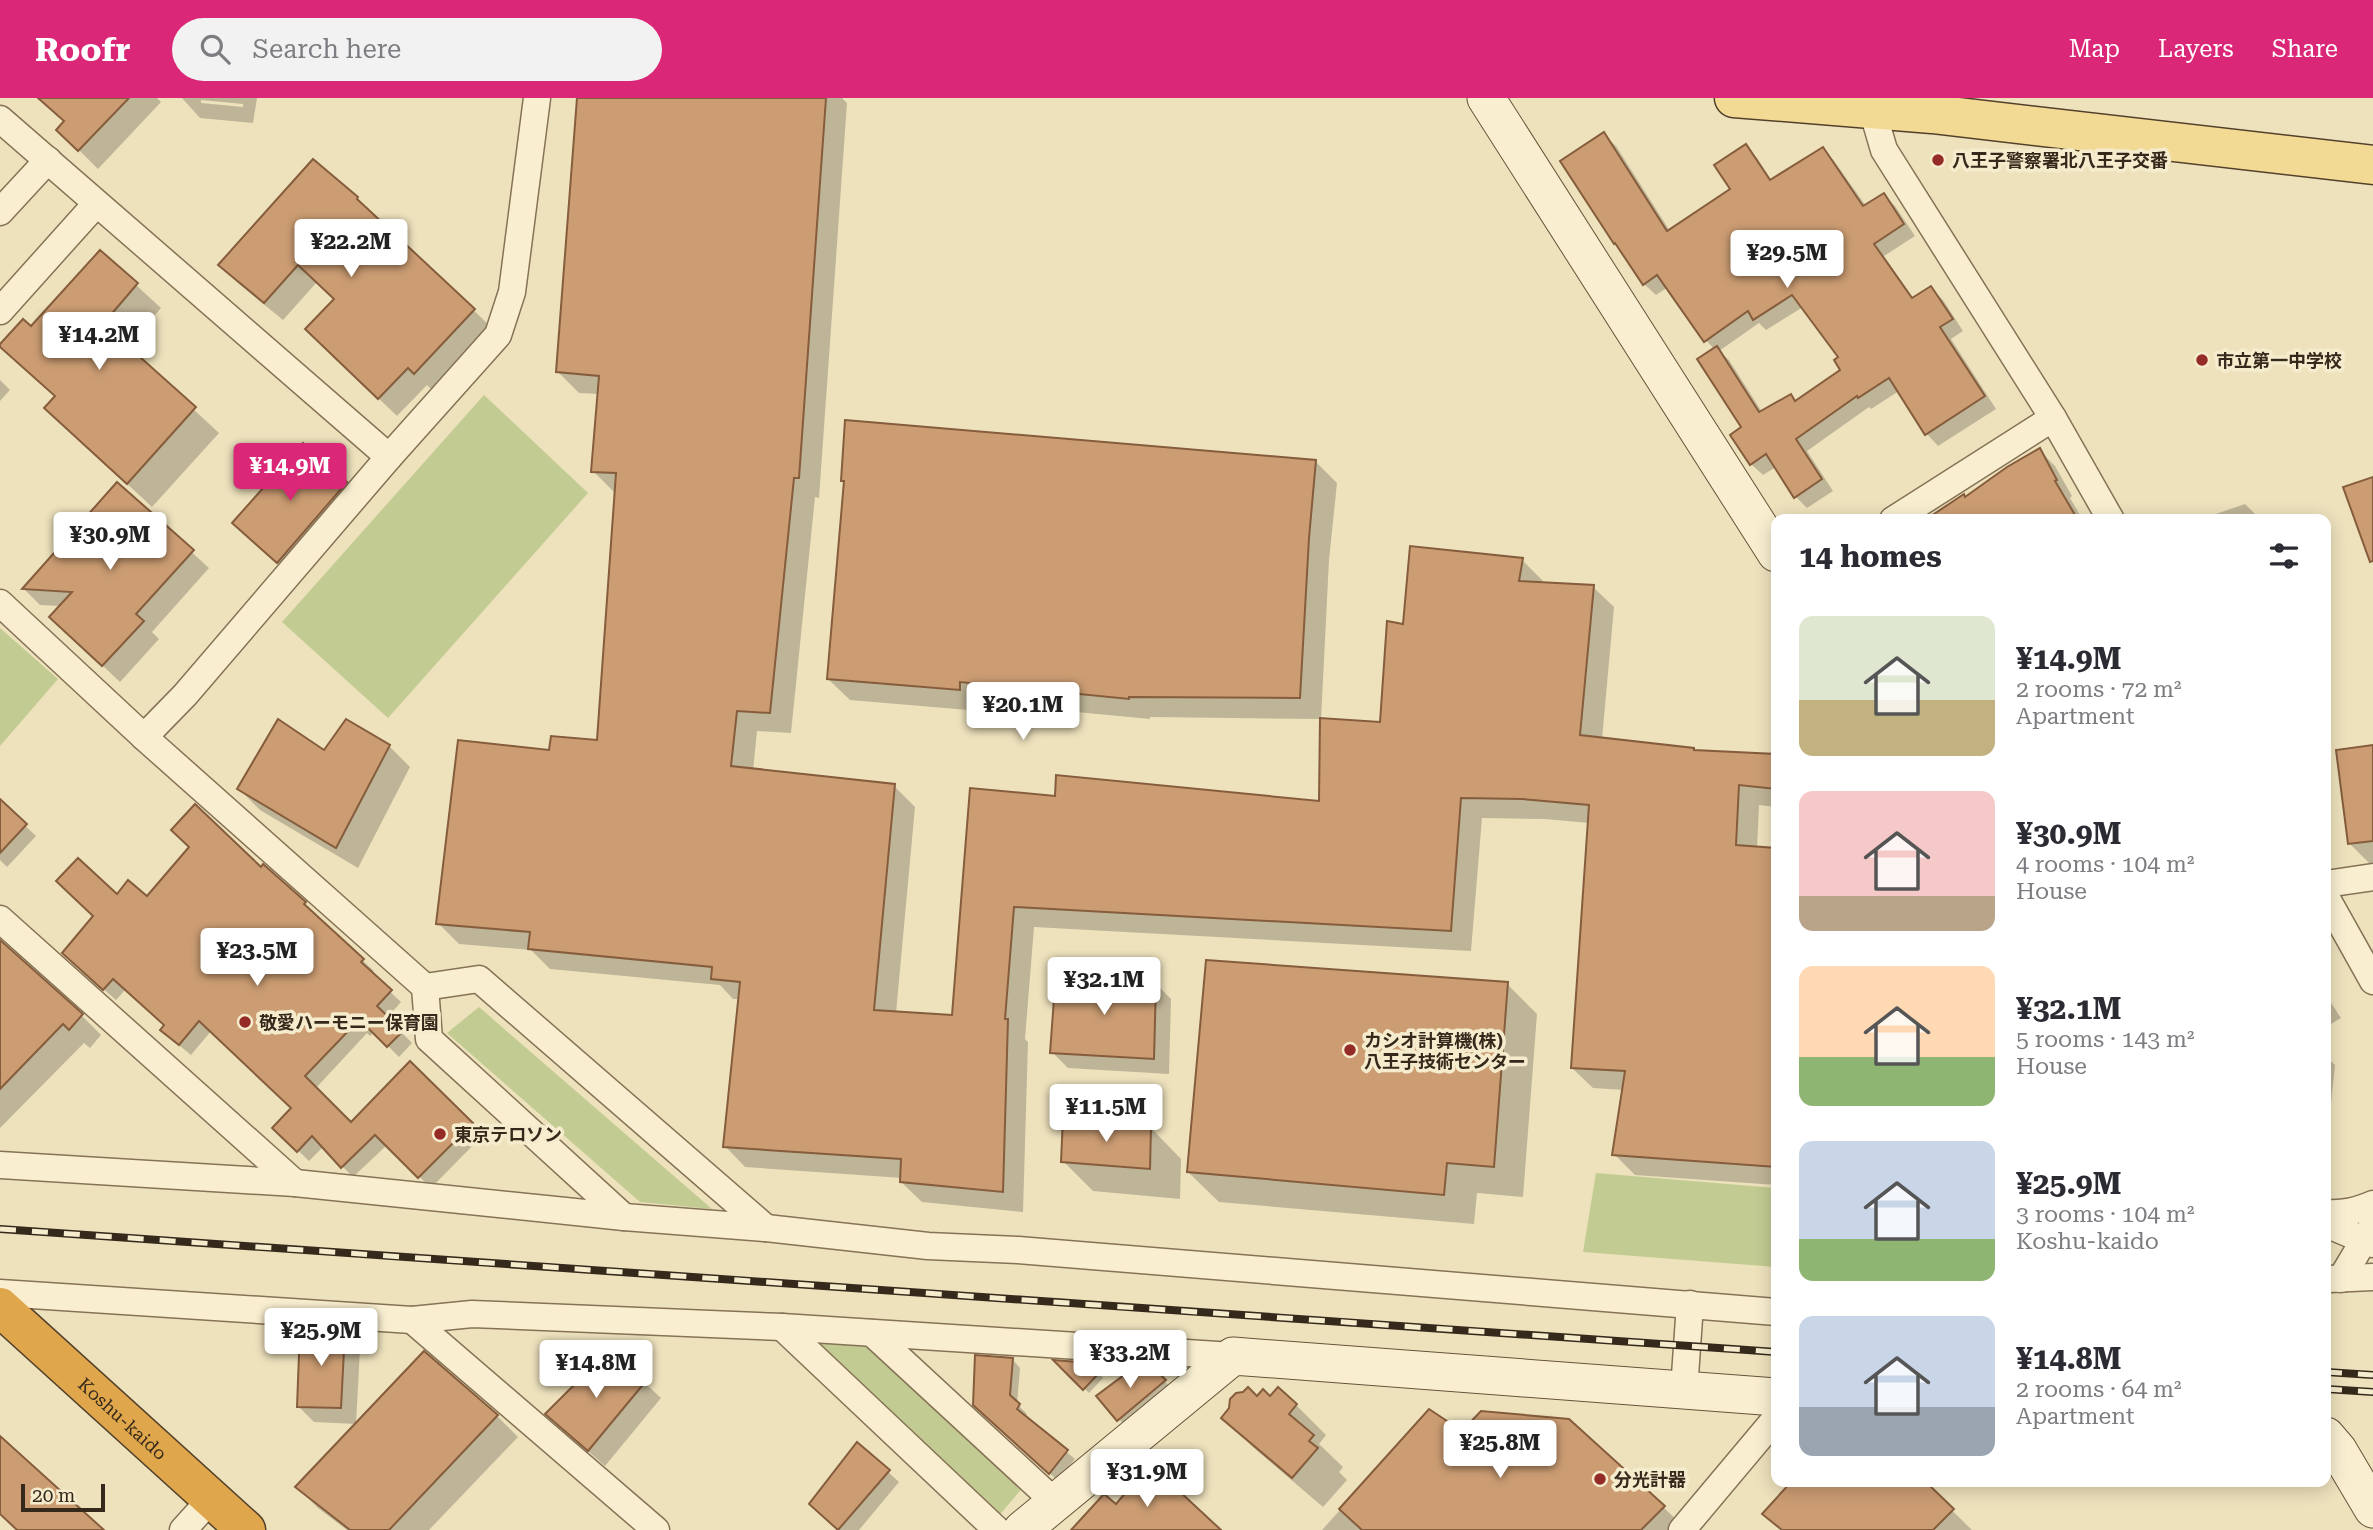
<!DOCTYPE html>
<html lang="en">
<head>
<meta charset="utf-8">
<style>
  :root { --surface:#fff; --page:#f2f2f3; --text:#2b2b33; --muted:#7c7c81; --accent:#db2777 }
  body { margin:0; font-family:"Roboto Serif","Noto Sans JP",serif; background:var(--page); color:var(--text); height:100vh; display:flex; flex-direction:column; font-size:26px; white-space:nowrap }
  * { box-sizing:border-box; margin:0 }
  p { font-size:23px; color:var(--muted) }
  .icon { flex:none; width:38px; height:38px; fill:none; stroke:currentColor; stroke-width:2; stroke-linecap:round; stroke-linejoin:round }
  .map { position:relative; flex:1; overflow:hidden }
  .sheet { position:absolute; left:1771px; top:416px; width:560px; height:973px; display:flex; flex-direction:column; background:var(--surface); border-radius:14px; box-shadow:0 4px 18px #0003 }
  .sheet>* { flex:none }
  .scale { position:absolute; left:21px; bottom:18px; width:84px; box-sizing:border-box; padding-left:7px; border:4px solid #35291b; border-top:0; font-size:19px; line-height:24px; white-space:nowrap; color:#35291b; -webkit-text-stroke:5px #f5eccd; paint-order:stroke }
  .price { position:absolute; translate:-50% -60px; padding:0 16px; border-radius:7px; background:#fff; color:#222; font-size:23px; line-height:46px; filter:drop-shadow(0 2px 4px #0008) }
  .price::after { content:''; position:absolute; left:50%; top:42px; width:21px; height:16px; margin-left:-10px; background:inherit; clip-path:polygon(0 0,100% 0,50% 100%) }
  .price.selected { background:var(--accent); color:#fff }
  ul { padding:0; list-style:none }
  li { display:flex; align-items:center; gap:21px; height:175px; padding:0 28px }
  li span { display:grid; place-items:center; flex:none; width:196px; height:140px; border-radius:14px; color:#555 }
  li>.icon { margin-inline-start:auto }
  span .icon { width:84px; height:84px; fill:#fffc; stroke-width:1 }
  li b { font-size:30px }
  h2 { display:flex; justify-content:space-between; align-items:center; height:84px; padding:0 28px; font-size:30px }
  header { display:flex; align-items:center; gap:42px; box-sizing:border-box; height:98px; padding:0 35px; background:var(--accent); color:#fff }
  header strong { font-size:33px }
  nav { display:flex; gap:38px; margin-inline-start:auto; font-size:24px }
  .search { width:490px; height:63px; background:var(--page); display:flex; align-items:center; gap:18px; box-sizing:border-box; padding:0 24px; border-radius:38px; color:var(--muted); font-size:26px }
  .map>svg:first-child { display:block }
  .green { fill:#c2cb92 }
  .shadow { fill:#0003; fill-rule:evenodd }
  .building { fill:#cc9d73; stroke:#855d3c; stroke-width:2 }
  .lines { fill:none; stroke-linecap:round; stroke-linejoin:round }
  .street-casing { stroke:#867256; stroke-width:29 }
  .secondary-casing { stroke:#67533a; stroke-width:39 }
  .primary-casing { stroke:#53402b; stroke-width:41 }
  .highway-casing { stroke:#53402b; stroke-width:41 }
  .street { stroke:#f9efd0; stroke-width:26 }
  .secondary { stroke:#f9efd0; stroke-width:37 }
  .primary { stroke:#f3da94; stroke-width:38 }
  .highway { stroke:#dfa64c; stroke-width:38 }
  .rail-casing { stroke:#35291b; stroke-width:8 }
  .rail { stroke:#f5eccd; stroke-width:5; stroke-dasharray:16; stroke-linecap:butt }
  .poi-dot { fill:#952b26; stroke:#f5eccd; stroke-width:2.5 }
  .labels { text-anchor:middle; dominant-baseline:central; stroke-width:7; stroke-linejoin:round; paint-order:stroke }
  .poi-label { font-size:18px; font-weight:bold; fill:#35291b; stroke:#f5eccd; text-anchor:start }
  .street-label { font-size:18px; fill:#35291b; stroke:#f5eccd }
</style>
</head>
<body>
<header>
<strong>Roofr</strong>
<div class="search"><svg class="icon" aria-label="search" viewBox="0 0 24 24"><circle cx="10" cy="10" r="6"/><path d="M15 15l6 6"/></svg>Search here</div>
<nav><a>Map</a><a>Layers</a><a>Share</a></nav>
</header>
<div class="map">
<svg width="2373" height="1432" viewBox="0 0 2373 1432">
  <rect width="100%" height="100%" fill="#eee2bd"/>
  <g class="green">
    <path d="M 484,297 L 588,395 L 388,620 L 282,524 Z"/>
    <path d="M 0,530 L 58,581 L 0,648 Z"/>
    <path d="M 479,909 L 712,1111 L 640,1104 L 447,935 Z"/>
    <path d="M 1596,1075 L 1776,1090 L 1776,1169 L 1583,1154 Z"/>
    <path d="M 808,1245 L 874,1248 L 1025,1387 L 997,1420 Z"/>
  </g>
  <g class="shadow">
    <path d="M 40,0 L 157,0 L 161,4 L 98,71 L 77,50 L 65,24 Z"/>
    <path d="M 182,0 L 257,0 L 253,25 L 200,20 ZM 201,2 L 243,6 L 243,9 L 201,5 Z"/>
    <path d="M 579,0 L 842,0 L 847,5 L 819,400 L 815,399 L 791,635 L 757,633 L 753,673 L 894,688 L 915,709 L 896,915 L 953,919 L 1057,700 L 1321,705 L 1382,626 L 1404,528 L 1522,462 L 1543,483 L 1542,486 L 1593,489 L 1614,509 L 1602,641 L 1696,654 L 1776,658 L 1776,709 L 1759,707 L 1757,750 L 1776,752 L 1776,1087 L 1635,1077 L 1614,1056 L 1624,992 L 1593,990 L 1572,970 L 1590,725 L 1544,721 L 1482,720 L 1471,853 L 1034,829 L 1025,941 L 1028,944 L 1023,1114 L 922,1104 L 901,1084 L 902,1080 L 745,1069 L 725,1048 L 740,901 L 733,901 L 720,887 L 550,871 L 531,852 L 459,846 L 438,825 L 551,654 L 599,644 L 617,394 L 614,394 L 593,373 L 599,296 L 579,295 L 558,274 Z"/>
    <path d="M 1604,37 L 1616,48 L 1670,133 L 1732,91 L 1745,48 L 1757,60 L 1772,83 L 1823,51 L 1834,63 L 1866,108 L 1884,97 L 1895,108 L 1915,138 L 1884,158 L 1914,201 L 1931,190 L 1943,202 L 1963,233 L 1951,241 L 1996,311 L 1938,348 L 1927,336 L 1899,293 L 1871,311 L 1869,309 L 1807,353 L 1833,393 L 1807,410 L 1795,398 L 1776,369 L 1763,377 L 1751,366 L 1743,329 L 1715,252 L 1706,242 L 1668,189 L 1656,197 L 1644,186 L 1623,153 L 1615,145 L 1562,63 ZM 1803,209 L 1840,260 L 1842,272 L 1797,304 L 1791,298 L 1762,314 L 1729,262 L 1719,253 L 1759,225 L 1766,232 Z"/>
    <path d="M 357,100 L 492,230 L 433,293 L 427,287 L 397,318 L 325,249 L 336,202 L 317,184 L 283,222 L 238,185 L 221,167 Z"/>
    <path d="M 100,154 L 161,210 L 127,250 L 219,335 L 152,409 L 46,310 L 56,299 L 1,248 L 31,231 Z"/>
    <path d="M 0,282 L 10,292 L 0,303 Z"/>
    <path d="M 2039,352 L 2055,368 L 2072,398 L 2070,400 L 2083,422 L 1952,422 L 1966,400 Z"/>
    <path d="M 1316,364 L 1337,385 L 1329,462 L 1321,621 L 1150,619 L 1150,621 L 981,605 L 980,613 L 850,602 L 828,581 L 846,385 L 843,382 Z"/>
    <path d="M 346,385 L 362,401 L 294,480 L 250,441 Z"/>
    <path d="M 117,386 L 209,470 L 152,534 L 159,541 L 120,584 L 68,535 L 61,508 L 40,507 L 24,491 Z"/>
    <path d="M 2245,406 L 2261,422 L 2205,422 L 2204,420 Z"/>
    <path d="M 389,648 L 410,669 L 358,770 L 260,712 L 239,691 L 325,654 Z"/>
    <path d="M 2373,648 L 2373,766 L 2371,767 L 2350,746 Z"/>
    <path d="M 0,704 L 36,738 L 7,769 L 0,762 Z"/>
    <path d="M 261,771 L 304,805 L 315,816 L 314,817 L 374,873 L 371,876 L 401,904 L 387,920 L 412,945 L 399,959 L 374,934 L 370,938 L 367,935 L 315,991 L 351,1026 L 410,965 L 483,1037 L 431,1090 L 387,1047 L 353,1079 L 323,1049 L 309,1063 L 275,1030 L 293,1011 L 211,933 L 191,957 L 174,943 L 166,927 L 126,891 L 116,902 L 75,866 L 117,799 L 147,801 Z"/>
    <path d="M 0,849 L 81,917 L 101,937 L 90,950 L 84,945 L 0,1030 Z"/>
    <path d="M 1155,885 L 1171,901 L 1169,976 L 1068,970 L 1052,954 Z"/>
    <path d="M 1507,886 L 1537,916 L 1523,1099 L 1477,1095 L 1474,1126 L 1219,1104 L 1188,1074 Z"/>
    <path d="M 2326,897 L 2341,920 L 2326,929 Z"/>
    <path d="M 2326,958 L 2335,967 L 2326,1053 Z"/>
    <path d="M 1151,1030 L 1181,1061 L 1180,1101 L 1093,1093 L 1063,1063 Z"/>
    <path d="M 344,1235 L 360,1251 L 356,1326 L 314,1324 L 298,1308 Z"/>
    <path d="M 610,1253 L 661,1300 L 605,1368 L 563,1331 Z"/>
    <path d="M 1012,1261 L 1020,1270 L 1017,1306 L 1027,1316 L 1025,1319 L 1075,1361 L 1058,1383 L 983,1315 Z"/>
    <path d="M 1057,1264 L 1090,1266 L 1103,1280 L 1089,1295 Z"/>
    <path d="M 1150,1270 L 1175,1293 L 1129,1332 L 1098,1298 Z"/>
    <path d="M 1257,1300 L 1270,1300 L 1296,1307 L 1326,1337 L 1319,1346 L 1343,1369 L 1339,1374 L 1347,1382 L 1323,1409 L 1254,1350 L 1224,1319 Z"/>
    <path d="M 1429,1313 L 1462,1335 L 1663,1409 L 1682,1427 L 1677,1432 L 1322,1432 Z"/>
    <path d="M 497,1318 L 518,1339 L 429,1432 L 347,1432 L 318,1410 L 297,1389 Z"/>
    <path d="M 888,1374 L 899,1384 L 859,1432 L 839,1432 L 821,1416 Z"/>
    <path d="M 1923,1384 L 1972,1432 L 1781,1432 L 1765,1416 Z"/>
  </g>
  <g class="building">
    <path d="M 38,0 L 129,0 L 78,53 L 56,32 L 64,23 Z"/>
    <path d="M 577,0 L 826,0 L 799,380 L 794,380 L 770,615 L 737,613 L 731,668 L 895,686 L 874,912 L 952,917 L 970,690 L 1055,698 L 1056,677 L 1319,703 L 1320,620 L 1380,624 L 1387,523 L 1403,526 L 1410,448 L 1523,460 L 1519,483 L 1594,487 L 1580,637 L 1694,650 L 1694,652 L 1776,656 L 1776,691 L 1739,687 L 1736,747 L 1776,750 L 1776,1069 L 1612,1057 L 1625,973 L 1571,970 L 1589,707 L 1522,701 L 1461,700 L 1451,833 L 1014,809 L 1005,921 L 1008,921 L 1003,1094 L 900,1084 L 901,1061 L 723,1049 L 740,884 L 711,881 L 712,869 L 528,851 L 530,834 L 436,826 L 458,642 L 549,652 L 551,638 L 597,642 L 616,375 L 591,374 L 599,278 L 556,274 Z"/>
    <path d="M 1604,34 L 1667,133 L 1730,91 L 1714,67 L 1746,46 L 1770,82 L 1823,49 L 1863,108 L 1884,95 L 1904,126 L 1874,146 L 1912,200 L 1931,188 L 1953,221 L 1940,229 L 1985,298 L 1925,337 L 1889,280 L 1858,300 L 1857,298 L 1796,341 L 1822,381 L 1794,400 L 1766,356 L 1750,367 L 1730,337 L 1741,329 L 1697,261 L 1717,248 L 1759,314 L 1791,296 L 1795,303 L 1840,272 L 1834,262 L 1838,259 L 1792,197 L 1753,222 L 1748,213 L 1704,244 L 1657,177 L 1643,187 L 1615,145 L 1614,146 L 1560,63 Z"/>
    <path d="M 313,61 L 358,99 L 357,101 L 475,211 L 414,276 L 408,270 L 378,301 L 305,231 L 334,201 L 298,167 L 264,205 L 218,167 Z"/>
    <path d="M 100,152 L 138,185 L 103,226 L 196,309 L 127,386 L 44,310 L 55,298 L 0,249 L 0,246 L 23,221 L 31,228 Z"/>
    <path d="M 845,322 L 1316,362 L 1309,440 L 1300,600 L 1129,599 L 1129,601 L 960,584 L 960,592 L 827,581 L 844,383 L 841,383 Z"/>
    <path d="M 303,345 L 347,384 L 277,465 L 232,425 Z"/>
    <path d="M 2040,350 L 2057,382 L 2055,383 L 2078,422 L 1925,422 L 1964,396 L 1965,399 L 2007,369 Z"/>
    <path d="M 2373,379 L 2373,463 L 2370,464 L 2343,389 Z"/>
    <path d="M 117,384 L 194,452 L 136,516 L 144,523 L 102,568 L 49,519 L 72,494 L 22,491 Z"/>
    <path d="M 278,621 L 324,652 L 346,621 L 390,647 L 336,750 L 237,691 Z"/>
    <path d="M 2373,647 L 2373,743 L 2348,746 L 2336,652 Z"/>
    <path d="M 0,701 L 27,726 L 0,755 Z"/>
    <path d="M 195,706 L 261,769 L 263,766 L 306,804 L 304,806 L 364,861 L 361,864 L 392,892 L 377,908 L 403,933 L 387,949 L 362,924 L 357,928 L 355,926 L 305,978 L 351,1024 L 410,963 L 473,1025 L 418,1080 L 375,1037 L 341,1070 L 312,1038 L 297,1054 L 272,1030 L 291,1010 L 199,923 L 179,947 L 160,932 L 164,927 L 113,881 L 103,892 L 62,855 L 93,818 L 56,783 L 78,760 L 117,796 L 128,782 L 147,798 L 189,749 L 171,732 Z"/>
    <path d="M 0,842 L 83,916 L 69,932 L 63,926 L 0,991 Z"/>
    <path d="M 1206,862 L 1508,884 L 1494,1069 L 1447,1065 L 1444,1097 L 1187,1074 Z"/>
    <path d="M 1056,874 L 1156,884 L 1154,961 L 1050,955 Z"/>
    <path d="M 1063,1019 L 1151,1029 L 1150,1071 L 1061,1064 Z"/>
    <path d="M 300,1230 L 345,1233 L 341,1310 L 297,1309 Z"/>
    <path d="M 610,1251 L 646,1283 L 588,1353 L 545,1316 Z"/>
    <path d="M 424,1253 L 498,1317 L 389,1432 L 350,1432 L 295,1389 Z"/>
    <path d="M 975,1257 L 1013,1260 L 1010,1297 L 1020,1306 L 1017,1311 L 1068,1352 L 1049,1376 L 973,1307 Z"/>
    <path d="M 1053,1262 L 1091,1265 L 1100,1274 L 1083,1292 Z"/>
    <path d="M 1136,1268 L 1151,1268 L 1166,1282 L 1117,1323 L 1096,1298 Z"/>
    <path d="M 1248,1289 L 1257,1298 L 1263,1291 L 1270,1298 L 1278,1289 L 1297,1306 L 1289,1316 L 1314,1337 L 1309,1343 L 1318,1350 L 1292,1380 L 1221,1320 L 1229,1310 L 1230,1301 L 1236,1295 L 1243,1294 Z"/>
    <path d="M 1429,1311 L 1462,1333 L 1481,1313 L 1569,1321 L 1665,1408 L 1641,1432 L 1362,1432 L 1339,1411 Z"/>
    <path d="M 0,1338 L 104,1432 L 17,1432 L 0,1416 Z"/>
    <path d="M 857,1344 L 890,1372 L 838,1432 L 809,1406 Z"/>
    <path d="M 1150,1366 L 1221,1432 L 1071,1432 L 1104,1396 L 1116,1406 Z"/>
    <path d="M 1791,1384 L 1926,1384 L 1954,1411 L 1933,1432 L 1782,1432 L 1762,1416 Z"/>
  </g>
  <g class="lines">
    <g class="street-casing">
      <g id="street">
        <path d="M 1872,11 L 1884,52 L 2053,320 L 2111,422"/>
        <path d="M 0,21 L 389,359"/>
        <path d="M 0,114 L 48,62"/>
        <path d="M 0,213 L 96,106"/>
        <path d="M 1893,422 L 2053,320"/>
        <path d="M 0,505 L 144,639 L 425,889 L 429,941 L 624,1119"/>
        <path d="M 144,639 L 185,597 L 389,359 L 498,237 L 512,194 L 537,0"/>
        <path d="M 2326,786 L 2373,779"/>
        <path d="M 2326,799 L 2373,883"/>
        <path d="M 0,821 L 295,1085"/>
        <path d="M 425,889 L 479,881 L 766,1130"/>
        <path d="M 0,1067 L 295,1085 L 624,1119 L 766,1130 L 928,1148 L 1018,1152 L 1776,1214"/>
        <path d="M 2326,1115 C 2344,1116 2357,1113 2373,1106"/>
        <path d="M 2326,1126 L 2373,1146"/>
        <path d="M 2329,1181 L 2373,1179"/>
        <path d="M 2341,1181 L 2373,1127"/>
        <path d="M 0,1195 L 412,1222 L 472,1216 L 782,1229 L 1233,1258"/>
        <path d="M 412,1222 L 656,1432"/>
        <path d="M 782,1229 L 997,1432"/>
        <path d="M 872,1235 L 1056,1405"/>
        <path d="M 1684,1292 L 1690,1206"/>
        <path d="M 183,1432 L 211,1401"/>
        <path d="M 1682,1432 L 1776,1320"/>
      </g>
    </g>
    <g class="secondary-casing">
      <g id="secondary">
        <path d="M 1486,0 L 1776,455"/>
        <path d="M 2326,1338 L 2338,1352 L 2373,1411"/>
        <path d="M 1022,1432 L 1233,1258 L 1776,1299"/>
      </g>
    </g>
    <g class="primary-casing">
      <path id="primary" d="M 1734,0 L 1932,16 L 2373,67"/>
    </g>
    <g class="highway-casing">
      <g id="highway">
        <path id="s1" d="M 0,1209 L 246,1432"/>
      </g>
    </g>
    <use href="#street" class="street"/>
    <use href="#secondary" class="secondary"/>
    <use href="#primary" class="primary"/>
    <use href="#highway" class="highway"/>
    <g class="rail-casing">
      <g id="rail">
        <path d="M 0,1131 L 1776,1254"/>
        <path d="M 2326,1274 L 2373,1277"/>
        <path d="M 2326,1291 L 2373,1294"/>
      </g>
    </g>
    <use href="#rail" class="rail"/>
  </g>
  <g class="poi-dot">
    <circle cx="1938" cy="62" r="7"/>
    <circle cx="2202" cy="262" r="7"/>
    <circle cx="245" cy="924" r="7"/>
    <circle cx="1350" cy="952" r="7"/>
    <circle cx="440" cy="1036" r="7"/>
    <circle cx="1600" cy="1381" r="7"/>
  </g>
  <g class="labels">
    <g class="poi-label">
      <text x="1952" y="62">八王子警察署北八王子交番</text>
      <text x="2216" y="262">市立第一中学校</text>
      <text x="259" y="924">敬愛ハーモニー保育園</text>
      <text x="1364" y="942">カシオ計算機(株)<tspan x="1364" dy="21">八王子技術センター</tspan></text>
      <text x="454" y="1036">東京テロソン</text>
      <text x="1614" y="1381">分光計器</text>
    </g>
    <g class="street-label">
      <text stroke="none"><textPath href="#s1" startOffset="166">Koshu-kaido</textPath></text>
    </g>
  </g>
</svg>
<div class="scale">20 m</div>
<b class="price" style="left:351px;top:181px">¥22.2M</b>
<b class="price" style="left:1787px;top:192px">¥29.5M</b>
<b class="price" style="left:99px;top:274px">¥14.2M</b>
<b class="price selected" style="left:290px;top:405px">¥14.9M</b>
<b class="price" style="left:110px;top:474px">¥30.9M</b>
<b class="price" style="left:1023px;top:644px">¥20.1M</b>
<b class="price" style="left:257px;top:890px">¥23.5M</b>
<b class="price" style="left:1104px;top:919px">¥32.1M</b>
<b class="price" style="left:1106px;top:1046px">¥11.5M</b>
<b class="price" style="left:321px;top:1270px">¥25.9M</b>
<b class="price" style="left:1130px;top:1292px">¥33.2M</b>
<b class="price" style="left:596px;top:1302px">¥14.8M</b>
<b class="price" style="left:1500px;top:1382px">¥25.8M</b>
<b class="price" style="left:1147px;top:1411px">¥31.9M</b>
<section class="sheet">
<h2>14 homes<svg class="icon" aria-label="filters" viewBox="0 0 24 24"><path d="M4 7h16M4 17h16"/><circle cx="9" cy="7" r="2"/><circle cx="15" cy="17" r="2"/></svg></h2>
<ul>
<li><span style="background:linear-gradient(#dfe7d0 60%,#c2b280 0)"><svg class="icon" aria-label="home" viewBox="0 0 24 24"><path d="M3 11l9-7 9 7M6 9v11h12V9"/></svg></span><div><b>¥14.9M</b><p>2 rooms · 72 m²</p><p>Apartment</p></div></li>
<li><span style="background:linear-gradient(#f6c9c9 75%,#b9a48a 0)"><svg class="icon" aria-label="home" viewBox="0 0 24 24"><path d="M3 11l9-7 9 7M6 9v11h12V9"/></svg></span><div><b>¥30.9M</b><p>4 rooms · 104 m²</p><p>House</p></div></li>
<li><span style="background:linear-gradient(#ffd9b3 65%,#8fb573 0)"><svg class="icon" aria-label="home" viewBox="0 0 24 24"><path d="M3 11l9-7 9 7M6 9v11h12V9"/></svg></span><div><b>¥32.1M</b><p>5 rooms · 143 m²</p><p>House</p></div></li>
<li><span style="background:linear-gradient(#c9d6e8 70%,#8fb573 0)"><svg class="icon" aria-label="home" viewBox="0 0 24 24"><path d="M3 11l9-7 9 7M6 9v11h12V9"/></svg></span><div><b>¥25.9M</b><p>3 rooms · 104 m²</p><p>Koshu-kaido</p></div></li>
<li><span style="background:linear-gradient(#c9d6e8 65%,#9aa5b1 0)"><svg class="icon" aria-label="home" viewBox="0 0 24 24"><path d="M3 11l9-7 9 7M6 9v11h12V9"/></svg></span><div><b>¥14.8M</b><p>2 rooms · 64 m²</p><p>Apartment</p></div></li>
</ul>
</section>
</div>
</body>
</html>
